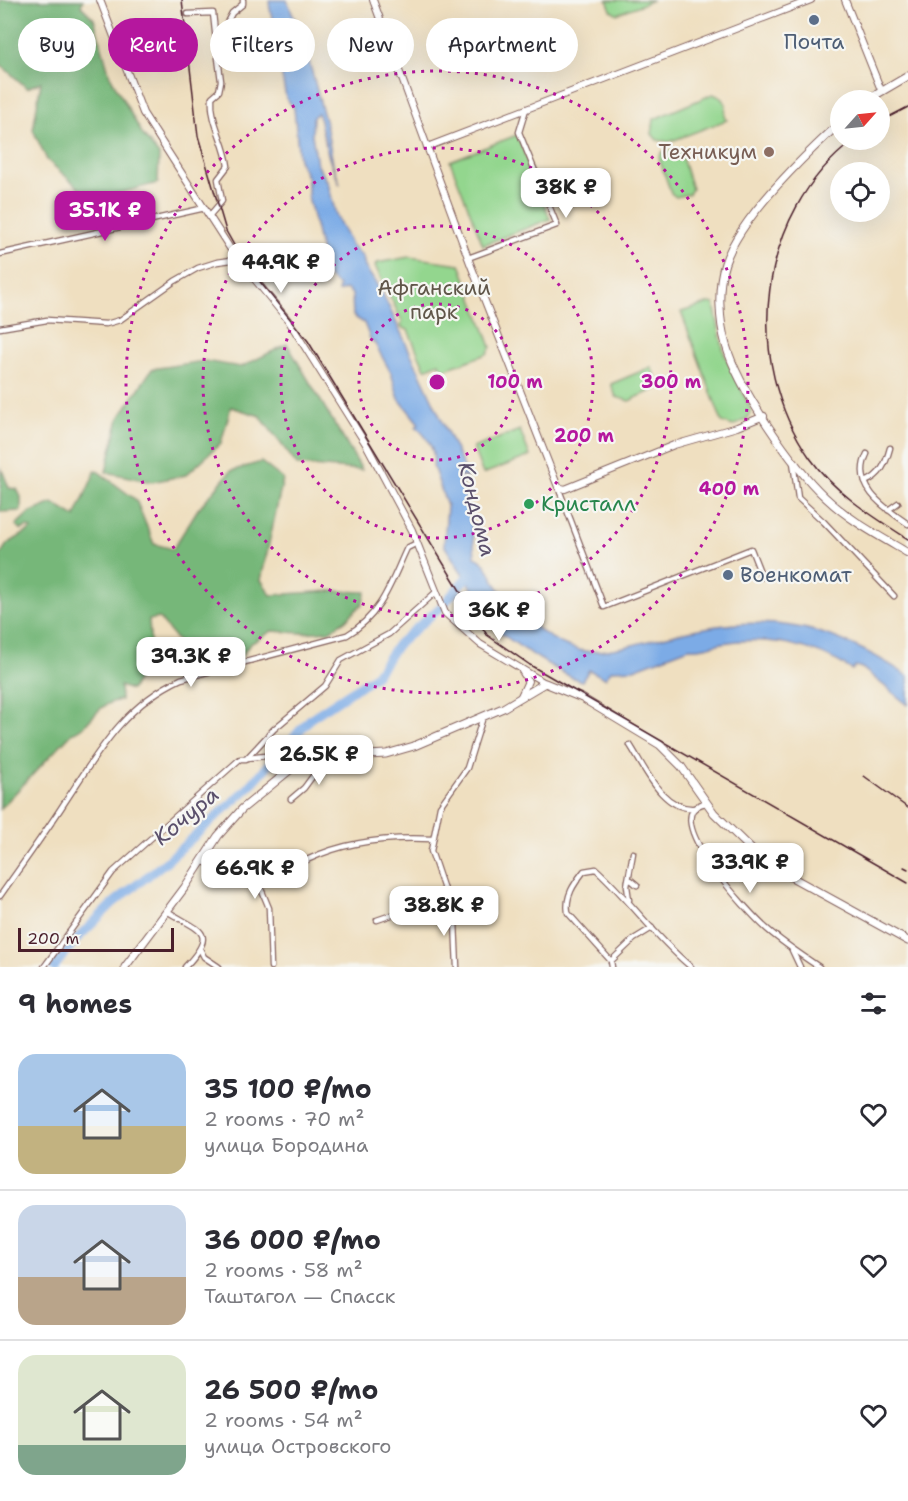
<!DOCTYPE html>
<html lang="en">
<head>
<meta charset="utf-8">
<style>
  :root { --surface:#fff; --page:#f2f2f3; --text:#2b2b33; --muted:#7c7c81; --line:#e1e1e2; --accent:#b5179e }
  body { margin:0; font-family:"Shantell Sans",sans-serif; background:var(--page); color:var(--text); height:100vh; display:flex; flex-direction:column; font-size:22px; white-space:nowrap }
  * { box-sizing:border-box; margin:0 }
  p { font-size:20px; color:var(--muted) }
  .icon { flex:none; width:33px; height:33px; fill:none; stroke:currentColor; stroke-width:2; stroke-linecap:round; stroke-linejoin:round }
  .map { position:relative; height:967px; overflow:hidden }
  .drawer { display:flex; flex-direction:column; background:var(--surface); flex:1 }
  .drawer>* { flex:none }
  .top-card { position:absolute; left:18px; top:18px; width:600px; height:54px; display:flex; gap:12px }
  .needle { width:39px; rotate:63deg }
  .fabs { position:absolute; left:830px; top:90px; display:grid; gap:12px }
  .fabs a { display:grid; place-items:center; width:60px; height:60px; border-radius:50%; background:var(--surface); box-shadow:0 6px 24px #0002; font-size:30px }
  .scale { position:absolute; left:18px; bottom:15px; width:156px; box-sizing:border-box; padding-left:6px; border:3px solid #4a1f2b; border-top:0; font-size:16px; line-height:21px; white-space:nowrap; color:#4a1f2b; -webkit-text-stroke:4px #f6f6f2; paint-order:stroke }
  .price { position:absolute; translate:-50% -51px; padding:0 14px; border-radius:12px; background:#fff; color:#222; font-size:20px; line-height:39px; filter:drop-shadow(0 2px 3px #0008) }
  .price::after { content:''; position:absolute; left:50%; top:36px; width:18px; height:14px; margin-left:-9px; background:inherit; clip-path:polygon(0 0,100% 0,50% 100%) }
  .price.selected { background:var(--accent); color:#fff }
  ul { padding:0; list-style:none }
  li { display:flex; align-items:center; gap:18px; height:150px; padding:0 18px }
  li+li { border-top:2px solid var(--line) }
  li span { display:grid; place-items:center; flex:none; width:168px; height:120px; border-radius:18px; color:#555 }
  li>.icon { margin-inline-start:auto }
  span .icon { width:72px; height:72px; fill:#fffc; stroke-width:1 }
  li b { font-size:26px }
  h2 { display:flex; justify-content:space-between; align-items:center; height:72px; padding:0 18px; font-size:26px }
  .chip { padding:0 21px; border-radius:27px; background:var(--surface); box-shadow:0 6px 24px #0002; font-size:21px; line-height:54px }
  .chip.selected { background:var(--accent); color:#fff }
  .map>svg:first-child { display:block }
  .green { fill:#93d68e; stroke:#6e7a5c; stroke-width:1.5 }
  .forest { fill:#76b779; stroke:#606b52; stroke-width:1.5 }
  .water { fill:#7babe6; stroke:#626588; stroke-width:1.5 }
  .lines { fill:none; stroke-linecap:round; stroke-linejoin:round }
  .river { stroke:#7babe6; stroke-width:9 }
  .street-casing { stroke:#84625f; stroke-width:7 }
  .secondary-casing { stroke:#84625f; stroke-width:8 }
  .primary-casing { stroke:#84625f; stroke-width:9 }
  .street { stroke:#fff; stroke-width:4.5 }
  .secondary { stroke:#fff; stroke-width:6 }
  .primary { stroke:#fff; stroke-width:7 }
  .rail { stroke:#4a1f2b; stroke-width:1.5 }
  .ring { fill:none; stroke:#b5179e; stroke-width:3; stroke-dasharray:3 6 }
  .service-dot { fill:#5c6f8a; stroke:#f6f6f2; stroke-width:2 }
  .education-dot { fill:#8d6e63; stroke:#f6f6f2; stroke-width:2 }
  .leisure-dot { fill:#2e9e5b; stroke:#f6f6f2; stroke-width:2 }
  .labels { text-anchor:middle; dominant-baseline:central; stroke-width:4.5; stroke-linejoin:round; paint-order:stroke }
  .service-label { font-size:21px; fill:#4e5e75; stroke:#f6f6f2 }
  .education-label { font-size:21px; fill:#785e54; stroke:#f6f6f2; text-anchor:end }
  .park-label { font-size:21px; fill:#605649; stroke:#f6f6f2 }
  .leisure-label { font-size:21px; fill:#27864d; stroke:#f6f6f2; text-anchor:start }
  .water-label { font-size:22px; font-style:italic; fill:#5b506c; stroke:#f6f6f2 }
  .centre { fill:#b5179e; stroke:#f6f6f2; stroke-width:3 }
  .ring-label { font-size:18px; text-anchor:middle; font-weight:bold; fill:#b5179e; stroke:#f6f6f2; stroke-width:4.5; stroke-linejoin:round; paint-order:stroke }
</style>
</head>
<body>
<div class="map">
<svg width="908" height="967" viewBox="0 0 908 967">
  <rect width="100%" height="100%" fill="#f6f6f2"/>
  <filter id="ink" filterUnits="userSpaceOnUse"><feTurbulence type="fractalNoise" baseFrequency=".0167" numOctaves="2"/><feDisplacementMap in="SourceGraphic" scale="12" xChannelSelector="R" yChannelSelector="G"/><feConvolveMatrix kernelMatrix="1 2 1 2 8 2 1 2 1" color-interpolation-filters="sRGB"/></filter>
  <filter id="wash" filterUnits="userSpaceOnUse"><feTurbulence type="fractalNoise" baseFrequency=".008" numOctaves="4" result="noise"/><feDisplacementMap in="SourceGraphic" scale="24" xChannelSelector="R" yChannelSelector="G"/><feGaussianBlur stdDeviation="1.35" result="paint"/><feColorMatrix in="noise" values="0 0 0 0 0 0 0 0 0 0 0 0 0 0 0 0 0 1.4 0 .05"/><feComposite in="paint" operator="in"/></filter>
  <g filter="url(#wash)">
    <rect width="100%" height="100%" fill="#efdfc0"/>
    <g class="green">
      <path d="M 607,0 L 653,0 L 617,14 L 611,10 Z"/>
      <path d="M 713,94 L 720,97 L 726,104 L 725,117 L 727,120 L 669,142 L 657,140 L 652,134 L 654,119 Z"/>
      <path d="M 517,135 L 550,219 L 483,245 L 450,161 Z"/>
      <path d="M 675,150 L 681,154 L 692,189 L 689,194 L 676,197 L 671,193 L 659,158 L 662,152 Z"/>
      <path d="M 409,257 L 460,264 L 491,347 L 487,354 L 443,370 L 439,363 L 425,369 L 408,330 L 401,327 L 402,321 L 375,266 L 377,263 Z"/>
      <path d="M 710,303 L 714,304 L 724,353 L 751,410 L 748,418 L 733,426 L 722,422 L 681,312 Z"/>
      <path d="M 651,367 L 660,387 L 629,401 L 616,397 L 611,384 Z"/>
      <path d="M 520,430 L 530,456 L 483,474 L 473,448 Z"/>
    </g>
    <g class="forest">
      <path d="M 0,0 L 83,0 L 81,6 L 94,19 L 110,76 L 143,135 L 159,155 L 158,183 L 93,200 L 47,160 L 33,130 L 41,82 L 27,88 L 0,64 Z"/>
      <path d="M 287,344 L 362,470 L 297,465 L 260,416 L 231,407 L 221,443 L 186,475 L 152,482 L 106,472 L 119,418 L 152,369 L 204,361 L 241,367 Z"/>
      <path d="M 261,462 L 283,479 L 261,580 L 271,595 L 331,591 L 366,592 L 362,604 L 345,621 L 329,631 L 301,633 L 272,631 L 250,644 L 239,659 L 207,667 L 191,658 L 159,618 L 149,620 L 151,652 L 174,664 L 181,673 L 151,678 L 141,675 L 131,690 L 120,686 L 121,700 C 93,704 95,724 72,733 L 0,809 L 0,555 L 7,544 L 32,529 L 27,527 L 21,530 L 16,525 L 29,513 L 53,503 L 75,517 L 96,470 L 136,500 L 154,544 L 173,549 L 198,509 L 231,471 Z"/>
      <path d="M 1,467 L 9,488 L 17,489 L 21,497 L 21,511 L 0,512 Z"/>
    </g>
    <path class="water" d="M 269,0 L 287,0 L 295,20 L 305,30 L 308,57 L 326,124 L 333,164 L 340,185 L 329,158 L 318,113 L 313,117 L 312,135 L 317,164 L 328,183 L 336,215 L 351,245 L 363,257 L 365,267 L 382,292 L 466,472 L 467,479 L 462,475 L 460,476 L 473,532 L 475,557 C 489,562 492,581 501,592 C 521,617 546,641 579,650 C 596,656 644,642 663,637 C 761,612 823,619 908,676 L 908,705 L 862,668 L 856,666 L 852,670 C 813,644 767,636 722,643 C 710,645 702,650 689,648 L 634,669 L 612,670 L 605,678 L 589,670 L 582,681 C 567,678 512,642 498,631 C 488,622 483,607 472,599 L 473,590 L 444,545 L 447,506 L 433,466 C 436,450 427,436 416,427 L 419,424 L 399,399 L 391,373 L 374,342 L 371,341 L 364,323 L 353,316 L 352,294 L 346,289 L 338,292 L 339,286 L 328,277 L 325,268 L 308,196 L 308,179 L 299,160 L 294,108 L 286,98 L 282,77 L 284,61 C 274,52 282,43 278,33 C 274,24 269,12 269,0 Z"/>
    <g class="lines">
      <path class="river" d="M 54,967 L 77,939 L 112,904 L 167,861 L 247,789 L 311,718 L 375,676 L 398,644 L 443,605 L 472,571"/>
    </g>
  </g>
  <g filter="url(#ink)">
    <g class="lines">
      <g class="street-casing">
        <g id="street">
          <path d="M 188,14 L 213,13 L 216,41"/>
          <path d="M 210,215 L 222,201 L 218,179 L 228,166 C 225,141 210,123 212,97 L 219,91 L 221,81 L 216,43 L 232,13 L 243,4 L 243,0"/>
          <path d="M 0,254 L 205,208"/>
          <path d="M 468,258 L 557,225 L 519,132 L 526,109"/>
          <path d="M 0,328 L 47,320 L 106,324 L 120,320 L 175,281 L 198,268 L 217,262 L 239,259"/>
          <path d="M 867,454 C 851,487 885,508 908,524"/>
          <path d="M 793,462 L 798,498 L 824,522 L 894,596"/>
          <path d="M 865,482 C 881,476 886,463 890,448"/>
          <path d="M 558,487 L 604,607 L 751,549 L 762,577"/>
          <path d="M 888,510 L 898,503"/>
          <path d="M 630,745 C 645,768 662,811 695,808"/>
          <path d="M 248,758 L 265,756 L 291,769"/>
          <path d="M 291,799 L 304,788 L 326,758"/>
          <path d="M 706,803 C 653,812 751,915 767,929 C 783,943 801,955 819,967"/>
          <path d="M 203,862 L 257,879 L 269,908 L 271,967"/>
          <path d="M 257,879 C 286,888 286,871 309,859 C 347,841 392,837 432,839"/>
          <path d="M 628,881 L 631,880 L 637,885"/>
          <path d="M 0,896 C 21,866 43,836 63,805 C 97,754 123,706 181,679 L 347,635 C 382,615 391,582 407,548 L 417,543"/>
          <path d="M 629,900 L 627,886 L 633,853"/>
          <path d="M 167,911 C 198,931 220,930 185,967"/>
          <path d="M 377,920 L 412,908 L 451,905"/>
          <path d="M 200,949 L 204,957 L 219,967"/>
          <path d="M 792,950 L 800,967"/>
          <path d="M 611,961 L 568,913 C 565,896 574,884 584,871 L 596,869 C 630,900 656,938 691,967"/>
          <path d="M 44,967 L 113,872 L 240,759 L 246,759 L 274,729 L 325,686 L 341,660 L 389,634 L 436,592"/>
          <path d="M 457,967 L 455,922 L 431,851 L 440,806 L 467,768 L 483,717"/>
          <path d="M 612,967 L 611,961 L 634,939 L 652,928"/>
        </g>
      </g>
      <g class="secondary-casing">
        <g id="secondary">
          <path d="M 100,0 L 143,113 L 233,253 L 288,320 L 367,446 L 412,530 L 445,613 L 480,644 L 545,683"/>
          <path d="M 373,0 L 470,263 L 558,487 L 565,489 L 674,445 L 737,427 L 764,416"/>
          <path d="M 845,0 L 881,90"/>
          <path d="M 427,147 L 811,0"/>
          <path d="M 521,696 L 528,681 L 522,671"/>
        </g>
      </g>
      <g class="primary-casing">
        <g id="primary">
          <path d="M 867,100 L 908,76"/>
          <path d="M 840,123 C 804,156 740,217 725,263 C 717,287 719,321 726,345 C 738,388 792,466 825,497 C 849,520 879,536 908,553"/>
          <path d="M 125,967 L 185,887 L 218,836 L 242,809 L 291,769 L 315,758 L 386,754 L 414,746 L 503,708 L 545,683 L 582,698 L 660,745 L 681,766 L 714,813 L 752,850 L 775,868 L 908,941"/>
        </g>
      </g>
      <use href="#street" class="street"/>
      <use href="#secondary" class="secondary"/>
      <use href="#primary" class="primary"/>
      <g class="rail">
        <path d="M 182,0 L 198,136 L 226,231 L 243,261 L 308,341 L 487,635 L 530,665 L 908,883"/>
        <path d="M 879,122 L 908,107"/>
        <path d="M 854,140 C 757,213 741,361 810,458 C 835,493 872,516 908,539"/>
        <path d="M 864,776 L 908,808"/>
        <path d="M 904,867 L 908,869"/>
      </g>
    </g>
  </g>
  <g class="ring">
    <circle cx="437" cy="382" r="78"/>
    <circle cx="437" cy="382" r="156"/>
    <circle cx="437" cy="382" r="234"/>
    <circle cx="437" cy="382" r="311"/>
  </g>
  <g class="service-dot">
    <circle cx="814" cy="20" r="6"/>
    <circle cx="728" cy="575" r="6"/>
  </g>
  <circle class="education-dot" cx="769" cy="152" r="6"/>
  <circle class="leisure-dot" cx="529" cy="504" r="6"/>
  <g class="labels">
    <g class="service-label">
      <text x="814" y="42">Почта</text>
      <text x="740" y="575" text-anchor="start">Военкомат</text>
    </g>
    <g class="education-label">
      <text x="757" y="152">Техникум</text>
    </g>
    <g class="park-label">
      <text x="434" y="288">Афганский<tspan x="434" dy="24">парк</tspan></text>
    </g>
    <g class="leisure-label">
      <text x="541" y="504">Кристалл</text>
    </g>
    <g class="water-label">
      <text transform="translate(477 509) rotate(76)">Кондома</text>
      <text transform="translate(186 816) rotate(-40)">Кочура</text>
    </g>
  </g>
  <circle cx="437" cy="382" r="9" class="centre"/>
  <g class="ring-label">
    <text x="515" y="388">100 m</text>
    <text x="671" y="388">300 m</text>
    <text x="584" y="442">200 m</text>
    <text x="729" y="495">400 m</text>
  </g>
</svg>
<div class="fabs">
<a><svg class="needle" viewBox="-14 -14 28 28"><path d="M0-13l5 13h-10z" fill="#e53935"/><path d="M0 13l5-13h-10z" fill="#7c7c81"/></svg></a>
<a><svg class="icon" aria-label="locate" viewBox="0 0 24 24"><circle cx="12" cy="12" r="6"/><path d="M12 2v4M12 18v4M2 12h4M18 12h4"/></svg></a>
</div>
<div class="scale">200 m</div>
<b class="price" style="left:566px;top:219px">38K ₽</b>
<b class="price selected" style="left:105px;top:242px">35.1K ₽</b>
<b class="price" style="left:281px;top:294px">44.9K ₽</b>
<b class="price" style="left:499px;top:642px">36K ₽</b>
<b class="price" style="left:191px;top:688px">39.3K ₽</b>
<b class="price" style="left:319px;top:786px">26.5K ₽</b>
<b class="price" style="left:750px;top:894px">33.9K ₽</b>
<b class="price" style="left:255px;top:900px">66.9K ₽</b>
<b class="price" style="left:444px;top:937px">38.8K ₽</b>
<div class="top-card">
<a class="chip">Buy</a>
<a class="chip selected">Rent</a>
<a class="chip">Filters</a>
<a class="chip">New</a>
<a class="chip">Apartment</a>
</div>
</div>
<section class="drawer">
<h2>9 homes<svg class="icon" aria-label="filters" viewBox="0 0 24 24"><path d="M4 7h16M4 17h16"/><circle cx="9" cy="7" r="2"/><circle cx="15" cy="17" r="2"/></svg></h2>
<ul>
<li><span style="background:linear-gradient(#a9c7e8 60%,#c2b280 0)"><svg class="icon" aria-label="home" viewBox="0 0 24 24"><path d="M3 11l9-7 9 7M6 9v11h12V9"/></svg></span><div><b>35 100 ₽/mo</b><p>2 rooms · 70 m²</p><p>улица Бородина</p></div><svg class="icon" aria-label="heart" viewBox="0 0 24 24"><path d="M12 20l-8-8c-3-5 5-10 8-4 3-6 11-1 8 4z"/></svg></li>
<li><span style="background:linear-gradient(#c9d6e8 60%,#b9a48a 0)"><svg class="icon" aria-label="home" viewBox="0 0 24 24"><path d="M3 11l9-7 9 7M6 9v11h12V9"/></svg></span><div><b>36 000 ₽/mo</b><p>2 rooms · 58 m²</p><p>Таштагол — Спасск</p></div><svg class="icon" aria-label="heart" viewBox="0 0 24 24"><path d="M12 20l-8-8c-3-5 5-10 8-4 3-6 11-1 8 4z"/></svg></li>
<li><span style="background:linear-gradient(#dfe7d0 75%,#7fa58c 0)"><svg class="icon" aria-label="home" viewBox="0 0 24 24"><path d="M3 11l9-7 9 7M6 9v11h12V9"/></svg></span><div><b>26 500 ₽/mo</b><p>2 rooms · 54 m²</p><p>улица Островского</p></div><svg class="icon" aria-label="heart" viewBox="0 0 24 24"><path d="M12 20l-8-8c-3-5 5-10 8-4 3-6 11-1 8 4z"/></svg></li>
</ul>
</section>
</body>
</html>
